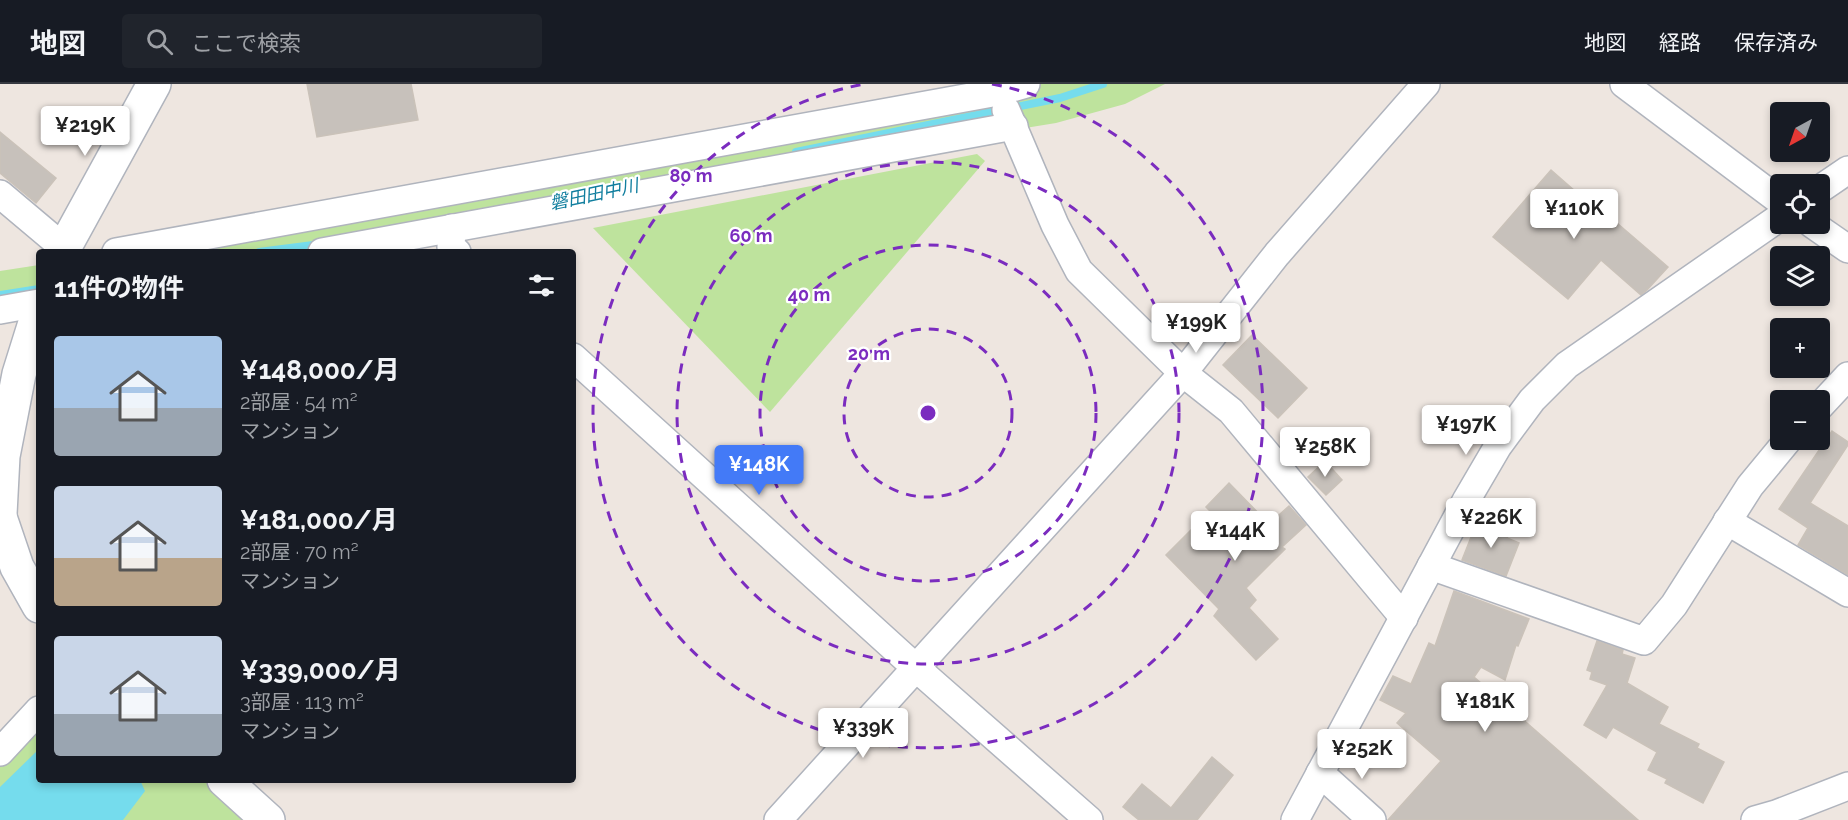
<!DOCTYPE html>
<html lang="ja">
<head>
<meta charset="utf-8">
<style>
  :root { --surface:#171b24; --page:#20242c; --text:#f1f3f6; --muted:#9ea1a6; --line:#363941; --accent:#437af7 }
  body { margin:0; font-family:Raleway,"Noto Sans JP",sans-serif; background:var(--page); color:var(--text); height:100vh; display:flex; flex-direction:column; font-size:22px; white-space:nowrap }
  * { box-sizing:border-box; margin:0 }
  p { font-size:20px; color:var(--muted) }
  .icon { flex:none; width:33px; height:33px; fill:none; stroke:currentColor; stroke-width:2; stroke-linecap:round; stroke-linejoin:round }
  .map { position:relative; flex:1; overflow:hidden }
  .side { position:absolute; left:36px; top:165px; width:540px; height:534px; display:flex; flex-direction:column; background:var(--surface); border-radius:6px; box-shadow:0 3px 9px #0003 }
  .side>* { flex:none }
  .needle { width:39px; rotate:220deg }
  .tools { position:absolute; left:1770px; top:18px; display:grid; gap:12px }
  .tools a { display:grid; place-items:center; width:60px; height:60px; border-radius:6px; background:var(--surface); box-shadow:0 3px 9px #0003; font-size:30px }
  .price { position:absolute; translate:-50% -51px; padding:0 14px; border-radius:6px; background:#fff; color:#222; font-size:20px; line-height:39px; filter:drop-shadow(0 2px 3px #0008) }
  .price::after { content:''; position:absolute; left:50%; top:36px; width:18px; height:14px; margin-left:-9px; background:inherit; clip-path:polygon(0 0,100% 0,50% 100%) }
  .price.active { background:var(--accent); color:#fff }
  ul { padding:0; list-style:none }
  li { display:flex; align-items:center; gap:18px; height:150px; padding:0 18px }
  li span { display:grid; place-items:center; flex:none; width:168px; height:120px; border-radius:6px; color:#555 }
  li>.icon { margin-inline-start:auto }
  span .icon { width:72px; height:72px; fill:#fffc; stroke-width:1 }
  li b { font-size:26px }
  h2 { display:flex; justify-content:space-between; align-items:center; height:72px; padding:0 18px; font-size:26px }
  header { display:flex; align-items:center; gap:36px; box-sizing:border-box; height:84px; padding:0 30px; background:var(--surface); border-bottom:2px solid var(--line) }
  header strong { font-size:28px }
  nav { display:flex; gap:33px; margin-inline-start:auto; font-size:21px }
  .search { width:420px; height:54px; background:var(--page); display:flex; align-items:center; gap:15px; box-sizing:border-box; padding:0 21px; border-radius:6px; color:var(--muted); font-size:22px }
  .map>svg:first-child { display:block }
  .green { fill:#bee39d }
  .water { fill:#75dced }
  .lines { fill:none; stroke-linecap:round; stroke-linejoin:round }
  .stream { stroke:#75dced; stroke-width:8 }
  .building { fill:#c7c1bb; stroke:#cac2b9; stroke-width:1.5 }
  .minor-casing { stroke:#b0b4bd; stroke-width:30 }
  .tertiary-casing { stroke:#b0b4bd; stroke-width:36 }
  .minor { stroke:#fff; stroke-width:27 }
  .tertiary { stroke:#fff; stroke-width:33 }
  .ring { fill:none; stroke:#7b2cbf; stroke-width:3; stroke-dasharray:10 8 }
  .labels { text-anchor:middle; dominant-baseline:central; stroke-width:4.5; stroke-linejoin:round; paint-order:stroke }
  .water-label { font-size:18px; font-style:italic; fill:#107e9e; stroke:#fff }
  .centre { fill:#7b2cbf; stroke:#fff; stroke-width:3 }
  .ring-label { font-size:18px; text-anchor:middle; font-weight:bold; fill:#7b2cbf; stroke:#fff; stroke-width:4.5; stroke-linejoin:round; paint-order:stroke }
</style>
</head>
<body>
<header>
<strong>地図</strong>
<div class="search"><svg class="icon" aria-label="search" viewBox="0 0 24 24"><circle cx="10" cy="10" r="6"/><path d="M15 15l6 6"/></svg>ここで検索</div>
<nav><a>地図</a><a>経路</a><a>保存済み</a></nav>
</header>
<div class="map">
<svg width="1848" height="736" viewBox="0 0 1848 736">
  <rect width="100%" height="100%" fill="#eee6e0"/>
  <g class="green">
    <path d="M 1033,0 L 1165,0 L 1125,20 L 1056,39 L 814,79 L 322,168 L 116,168 Z"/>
    <path d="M 977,70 L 985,77 L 770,328 L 593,144 Z"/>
    <path d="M 39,181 L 39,219 L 0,226 L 0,187 Z"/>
    <path d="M 39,626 L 39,696 L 226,696 L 276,736 L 0,736 L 0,668 Z"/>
  </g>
  <path class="water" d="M 39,665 L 39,696 L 140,696 L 145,707 L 123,736 L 0,736 L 0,703 Z"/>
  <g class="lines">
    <g class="stream">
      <path d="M 796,68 L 1060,14 L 1103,0"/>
      <path d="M 259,168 L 321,160"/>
      <path d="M 0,211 L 39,205"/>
    </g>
  </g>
  <g class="building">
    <path d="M 307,0 L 411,0 L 418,36 L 317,53 Z"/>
    <path d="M 0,48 L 56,94 L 36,119 L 0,89 Z"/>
    <path d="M 1551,86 L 1615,142 L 1617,139 L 1668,183 L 1647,206 L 1641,211 L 1601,176 L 1568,215 L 1493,153 Z"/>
    <path d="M 1252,251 L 1307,304 L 1278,334 L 1223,281 Z"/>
    <path d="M 1832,347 L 1848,358 L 1848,361 L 1810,419 L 1848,442 L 1848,491 L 1798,461 L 1808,444 L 1779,425 Z"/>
    <path d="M 1325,377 L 1342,396 L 1326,411 L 1308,393 Z"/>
    <path d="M 1229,399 L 1269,440 L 1289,422 L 1306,441 L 1282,463 L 1285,465 L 1246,504 L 1256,516 L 1249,524 L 1278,555 L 1256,576 L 1214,532 L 1219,525 L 1166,471 L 1210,427 L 1206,423 Z"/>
    <path d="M 1477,438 L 1509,450 L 1507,454 L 1519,459 L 1506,492 L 1462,476 Z"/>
    <path d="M 1454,507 L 1529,535 L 1518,562 L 1516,561 L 1505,596 L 1481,583 L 1474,593 L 1638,736 L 1388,736 L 1441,677 L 1397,639 L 1406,629 L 1380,616 L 1393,592 L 1411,600 L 1429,559 L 1435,562 Z"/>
    <path d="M 1597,557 L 1623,566 L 1622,570 L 1635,574 L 1627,599 L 1668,623 L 1659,640 L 1699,660 L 1697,664 L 1724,678 L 1703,719 L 1665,699 L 1667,695 L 1648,686 L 1657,668 L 1613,643 L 1606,654 L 1584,641 L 1607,601 L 1590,595 L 1592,588 L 1587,586 Z"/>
    <path d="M 1212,673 L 1233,691 L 1197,736 L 1139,736 L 1123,723 L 1142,700 L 1171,724 Z"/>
  </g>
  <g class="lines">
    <g class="minor-casing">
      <g id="minor">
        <path d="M 1624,0 L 1780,117"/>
        <path d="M 1006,26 L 1055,141 L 1079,187 L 1183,289 L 1231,327 L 1404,534"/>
        <path d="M 1820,105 L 1848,86"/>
        <path d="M 0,110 L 64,164"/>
        <path d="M 1812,140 L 1848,165"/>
        <path d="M 452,144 L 451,163 L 457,168"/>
        <path d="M 116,168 L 998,8 L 1026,0"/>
        <path d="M 322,168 L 1014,42"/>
        <path d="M 0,226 L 39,219"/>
        <path d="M 573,273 L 915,583 L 1089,736"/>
        <path d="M 1820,322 L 1848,292"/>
        <path d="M 1727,437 L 1848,509"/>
        <path d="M 1431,482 L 1644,557 L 1674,521 L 1750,402 L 1788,356"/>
        <path d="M 0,668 L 39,626"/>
        <path d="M 1320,689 L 1372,736"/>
        <path d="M 778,736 L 1183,289 L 1277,170 L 1426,0"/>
        <path d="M 1295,736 L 1467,415 L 1498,362 L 1532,316 L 1567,281 L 1780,133"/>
        <path d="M 1755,736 L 1776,730 L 1848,702"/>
      </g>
    </g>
    <g class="tertiary-casing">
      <g id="tertiary">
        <path d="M 62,168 L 154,0"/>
        <path d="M 0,430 L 3,372 L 19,290 L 39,226"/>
        <path d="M 0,433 L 17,483 L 39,522"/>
        <path d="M 224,696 L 268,736"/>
      </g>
    </g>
    <use href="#minor" class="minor"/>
    <use href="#tertiary" class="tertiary"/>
  </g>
  <g class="ring">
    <circle cx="928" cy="329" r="84"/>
    <circle cx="928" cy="329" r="168"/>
    <circle cx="928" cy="329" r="251"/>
    <path d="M992 0A335 335 0 1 1 864 0"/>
  </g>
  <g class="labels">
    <g class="water-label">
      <text transform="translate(594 110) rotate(-12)">磐田田中川</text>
    </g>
  </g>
  <circle cx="928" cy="329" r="9" class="centre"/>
  <g class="ring-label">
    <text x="691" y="98">80 m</text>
    <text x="751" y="158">60 m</text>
    <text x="809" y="217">40 m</text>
    <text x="869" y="276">20 m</text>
  </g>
</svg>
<div class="tools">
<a><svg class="needle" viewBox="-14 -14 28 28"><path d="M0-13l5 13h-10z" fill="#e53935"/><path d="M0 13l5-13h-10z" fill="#9ea1a6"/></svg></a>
<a><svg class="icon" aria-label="locate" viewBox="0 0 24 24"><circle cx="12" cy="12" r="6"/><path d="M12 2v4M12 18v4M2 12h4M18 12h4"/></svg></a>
<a><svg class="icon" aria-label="layers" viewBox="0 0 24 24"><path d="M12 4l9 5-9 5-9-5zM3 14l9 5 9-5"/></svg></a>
<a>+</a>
<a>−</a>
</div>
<b class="price" style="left:85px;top:73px">¥219K</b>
<b class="price" style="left:1574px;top:156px">¥110K</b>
<b class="price" style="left:1196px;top:270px">¥199K</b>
<b class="price" style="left:1466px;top:372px">¥197K</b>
<b class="price" style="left:1325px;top:394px">¥258K</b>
<b class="price active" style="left:759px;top:412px">¥148K</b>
<b class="price" style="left:1491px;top:465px">¥226K</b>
<b class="price" style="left:1235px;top:478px">¥144K</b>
<b class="price" style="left:1485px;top:649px">¥181K</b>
<b class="price" style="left:863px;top:675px">¥339K</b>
<b class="price" style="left:1362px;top:696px">¥252K</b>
<section class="side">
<h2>11件の物件<svg class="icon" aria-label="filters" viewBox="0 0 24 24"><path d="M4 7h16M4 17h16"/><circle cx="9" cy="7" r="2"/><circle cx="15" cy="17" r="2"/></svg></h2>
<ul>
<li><span style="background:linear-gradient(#a9c7e8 60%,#9aa5b1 0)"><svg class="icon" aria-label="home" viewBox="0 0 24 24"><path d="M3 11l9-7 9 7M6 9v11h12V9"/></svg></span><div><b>¥148,000/月</b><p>2部屋 · 54 m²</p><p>マンション</p></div></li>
<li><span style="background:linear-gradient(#c9d6e8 60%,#b9a48a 0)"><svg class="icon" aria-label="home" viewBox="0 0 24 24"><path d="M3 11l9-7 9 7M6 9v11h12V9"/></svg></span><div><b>¥181,000/月</b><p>2部屋 · 70 m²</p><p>マンション</p></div></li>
<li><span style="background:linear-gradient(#c9d6e8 65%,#9aa5b1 0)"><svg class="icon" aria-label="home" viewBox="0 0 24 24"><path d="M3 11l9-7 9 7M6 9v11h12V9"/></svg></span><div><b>¥339,000/月</b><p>3部屋 · 113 m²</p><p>マンション</p></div></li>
</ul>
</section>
</div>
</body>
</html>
